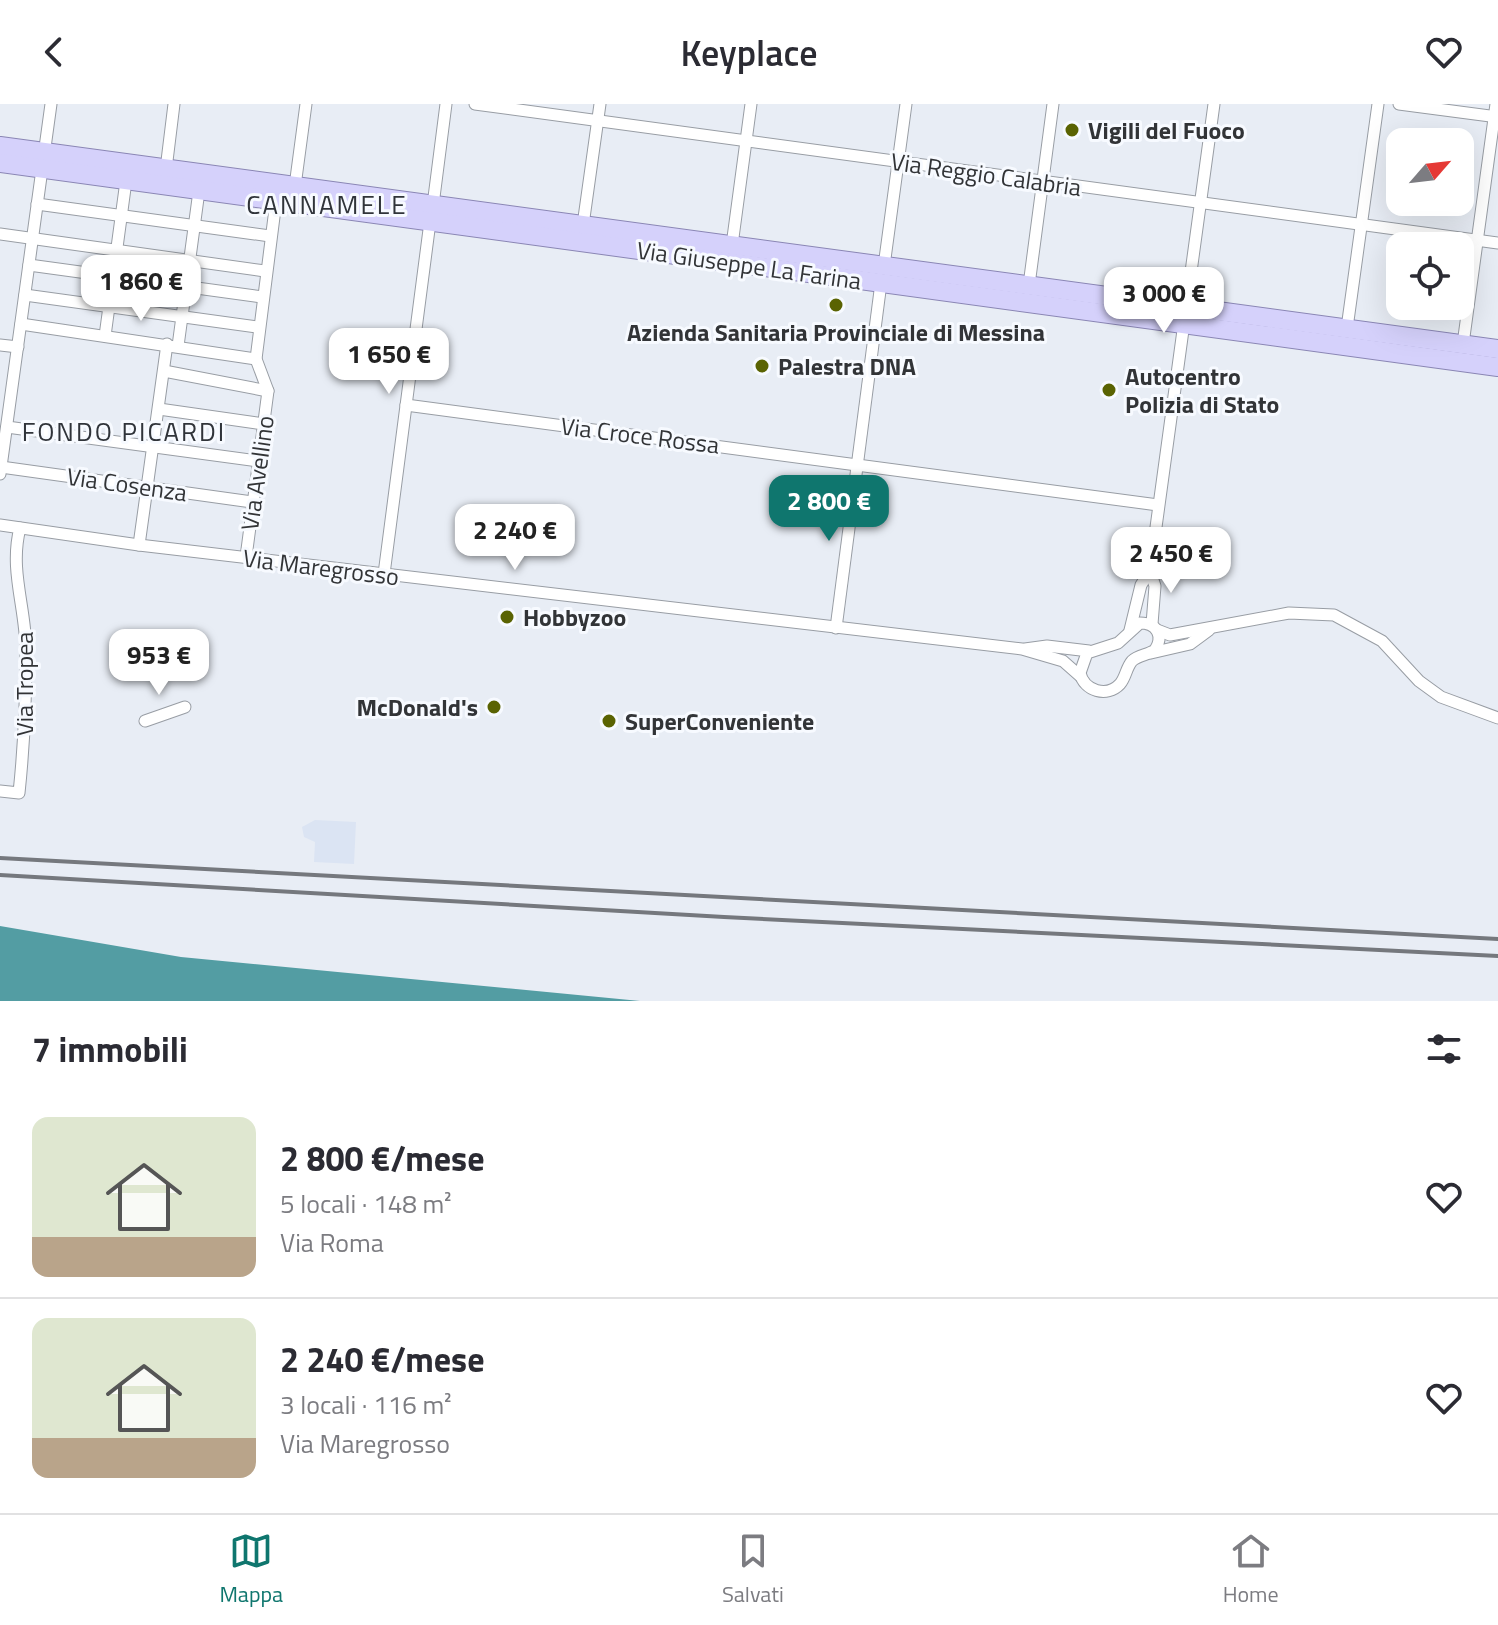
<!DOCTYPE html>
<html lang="it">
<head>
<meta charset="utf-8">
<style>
  :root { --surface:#fff; --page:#f7f7f7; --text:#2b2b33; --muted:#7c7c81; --line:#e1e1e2; --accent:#0f766e }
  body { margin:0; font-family:"Titillium Web",sans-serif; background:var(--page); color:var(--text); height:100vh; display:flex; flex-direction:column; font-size:30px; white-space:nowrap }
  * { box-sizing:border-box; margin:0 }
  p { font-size:26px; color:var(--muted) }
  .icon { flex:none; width:44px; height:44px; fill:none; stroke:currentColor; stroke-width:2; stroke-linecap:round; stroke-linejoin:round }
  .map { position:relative; height:897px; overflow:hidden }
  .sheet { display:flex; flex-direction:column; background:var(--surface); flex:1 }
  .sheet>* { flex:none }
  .needle { width:52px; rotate:62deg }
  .tools { position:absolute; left:1386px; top:24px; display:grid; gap:16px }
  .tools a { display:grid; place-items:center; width:88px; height:88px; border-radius:16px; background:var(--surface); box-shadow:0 8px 32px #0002; font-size:40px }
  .price { position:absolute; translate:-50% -68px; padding:0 18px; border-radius:16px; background:#fff; color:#222; font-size:26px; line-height:52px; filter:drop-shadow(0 2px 4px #0008) }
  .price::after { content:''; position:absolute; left:50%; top:48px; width:24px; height:18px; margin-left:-12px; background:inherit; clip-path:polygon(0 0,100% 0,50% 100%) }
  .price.on { background:var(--accent); color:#fff }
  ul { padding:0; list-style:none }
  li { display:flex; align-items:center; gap:24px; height:200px; padding:0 32px }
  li+li { border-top:2px solid var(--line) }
  li span { display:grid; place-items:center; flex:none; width:224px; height:160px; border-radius:16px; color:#555 }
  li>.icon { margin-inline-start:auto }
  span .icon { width:96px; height:96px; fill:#fffc; stroke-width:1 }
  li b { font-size:34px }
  h2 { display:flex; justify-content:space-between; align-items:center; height:96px; padding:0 32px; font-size:34px }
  header { display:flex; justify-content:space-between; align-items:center; height:104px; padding:0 32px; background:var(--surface); font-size:36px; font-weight:600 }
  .tab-bar { display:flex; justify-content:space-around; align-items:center; height:112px; border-top:2px solid var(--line); background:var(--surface); font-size:22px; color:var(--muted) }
  .tab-bar a { display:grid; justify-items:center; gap:4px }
  .tab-bar .on { color:var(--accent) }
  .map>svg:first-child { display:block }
  .built { fill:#dbe4f3 }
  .water { fill:#539da3 }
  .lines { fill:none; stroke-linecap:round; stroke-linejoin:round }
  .street-casing { stroke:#989da4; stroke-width:13 }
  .primary-casing { stroke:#8a86b4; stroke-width:20 }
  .street { stroke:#fff; stroke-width:11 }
  .primary { stroke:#d5d1fb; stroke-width:18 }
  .rail { stroke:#75787d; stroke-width:4 }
  .poi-dot { fill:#5a6302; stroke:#f7faff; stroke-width:3 }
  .labels { text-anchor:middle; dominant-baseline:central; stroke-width:6; stroke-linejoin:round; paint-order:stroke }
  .poi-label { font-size:24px; font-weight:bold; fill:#323437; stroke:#f7faff; text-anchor:start }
  .street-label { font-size:24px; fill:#323437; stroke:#f7faff }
  .neighbourhood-label { font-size:26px; letter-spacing:2px; fill:#30343a; stroke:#f7faff }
</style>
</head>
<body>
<header><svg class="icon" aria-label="back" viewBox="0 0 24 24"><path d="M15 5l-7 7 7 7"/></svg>Keyplace<svg class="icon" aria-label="heart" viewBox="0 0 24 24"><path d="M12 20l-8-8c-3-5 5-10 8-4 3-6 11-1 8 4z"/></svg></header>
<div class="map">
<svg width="1498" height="897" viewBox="0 0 1498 897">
  <rect width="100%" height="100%" fill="#e8edf5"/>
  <path class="built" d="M 315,716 L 356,718 L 354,760 L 314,758 L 315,738 L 304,733 L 302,723 Z"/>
  <path class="water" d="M 0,822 L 181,853 L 640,897 L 0,897 Z"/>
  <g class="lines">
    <g class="street-casing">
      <g id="street">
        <path d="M 475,0 L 1498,139"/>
        <path d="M 1399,0 L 1498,13"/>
        <path d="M 166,65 L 174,0"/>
        <path d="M 295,82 L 306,0"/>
        <path d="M 37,100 L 270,132"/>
        <path d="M 433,101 L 446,0"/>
        <path d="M 583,121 L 600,0"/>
        <path d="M 0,130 L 265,167"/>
        <path d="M 732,141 L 751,0"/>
        <path d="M 29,161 L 262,193"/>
        <path d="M 884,162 L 906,0"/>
        <path d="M 1029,181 L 1053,0"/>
        <path d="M 25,191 L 257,223"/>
        <path d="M 21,220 L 256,255"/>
        <path d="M 1347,224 L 1378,0"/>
        <path d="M 105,232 L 126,77"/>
        <path d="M 1463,240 L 1496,0"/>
        <path d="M 0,241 L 18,243"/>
        <path d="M 178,242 L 199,87"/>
        <path d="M 164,267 L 268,287"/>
        <path d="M 406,301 L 1158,401"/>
        <path d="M 159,305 L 264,320"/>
        <path d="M 7,323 L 258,357"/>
        <path d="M 1,363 L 252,398"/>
        <path d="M 0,370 L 51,0"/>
        <path d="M 0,421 L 139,441 L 1022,545 L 1063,557 L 1080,572"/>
        <path d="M 139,441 L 167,240"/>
        <path d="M 246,453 L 268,287 L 256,255 L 276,97"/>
        <path d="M 1150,467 L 1155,482 L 1152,520"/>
        <path d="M 384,470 L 430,118"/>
        <path d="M 1140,519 C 1157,519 1164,532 1155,546 C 1148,551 1138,551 1132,557 C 1126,564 1126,573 1120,580 C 1107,594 1084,587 1080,569 L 1087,549 L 1118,539 Z"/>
        <path d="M 836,524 L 881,179"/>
        <path d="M 1130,526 L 1141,481 L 1150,467 L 1214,0"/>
        <path d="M 1157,526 L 1170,531 L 1289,509 L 1334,511 L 1382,537 L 1419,577 L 1441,593 L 1498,614"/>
        <path d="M 1025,545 L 1047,542 L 1089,547"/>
        <path d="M 1151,549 L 1190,540 L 1209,526"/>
        <path d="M 145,617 L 185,603"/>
        <path d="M 0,687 L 19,689 C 24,642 26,594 26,547 C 26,504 9,466 20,424"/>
      </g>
    </g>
    <g class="primary-casing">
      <g id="primary">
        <path d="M 0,42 L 1498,245"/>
        <path d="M 0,59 L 1498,263"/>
      </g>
    </g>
    <use href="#street" class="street"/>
    <use href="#primary" class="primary"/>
    <g class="rail">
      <path d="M 0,754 L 1498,835"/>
      <path d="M 0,771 L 724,813 L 1498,852"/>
    </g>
  </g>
  <g class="poi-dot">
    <circle cx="1072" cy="26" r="8"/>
    <circle cx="836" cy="201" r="8"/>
    <circle cx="762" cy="262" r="8"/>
    <circle cx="1109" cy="286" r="8"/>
    <circle cx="507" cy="513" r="8"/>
    <circle cx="494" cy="603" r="8"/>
    <circle cx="609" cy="617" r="8"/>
  </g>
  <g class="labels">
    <g class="poi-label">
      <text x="1088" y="26">Vigili del Fuoco</text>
      <text x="836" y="228" text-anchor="middle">Azienda Sanitaria Provinciale di Messina</text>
      <text x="778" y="262">Palestra DNA</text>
      <text x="1125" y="272">Autocentro<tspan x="1125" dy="28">Polizia di Stato</tspan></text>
      <text x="523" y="513">Hobbyzoo</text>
      <text x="478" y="603" text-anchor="end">McDonald's</text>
      <text x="625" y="617">SuperConveniente</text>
    </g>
    <g class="street-label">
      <text transform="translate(986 70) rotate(8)">Via Reggio Calabria</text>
      <text transform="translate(749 161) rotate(8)">Via Giuseppe La Farina</text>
      <text transform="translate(640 331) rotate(7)">Via Croce Rossa</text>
      <text transform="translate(257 369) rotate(-82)">Via Avellino</text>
      <text transform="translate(127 380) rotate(8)">Via Cosenza</text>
      <text transform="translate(321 463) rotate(7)">Via Maregrosso</text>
      <text transform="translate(24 580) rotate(-90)">Via Tropea</text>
    </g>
    <g class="neighbourhood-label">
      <text x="327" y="100">CANNAMELE</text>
      <text x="124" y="327">FONDO PICARDI</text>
    </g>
  </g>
</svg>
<div class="tools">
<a><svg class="needle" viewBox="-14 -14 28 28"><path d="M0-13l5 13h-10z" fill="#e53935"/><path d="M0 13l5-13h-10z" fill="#7c7c81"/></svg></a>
<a><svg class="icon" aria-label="locate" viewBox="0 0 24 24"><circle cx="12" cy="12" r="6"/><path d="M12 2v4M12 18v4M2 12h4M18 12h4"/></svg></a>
</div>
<b class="price" style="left:141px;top:219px">1 860 €</b>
<b class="price" style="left:1164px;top:231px">3 000 €</b>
<b class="price" style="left:389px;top:292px">1 650 €</b>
<b class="price on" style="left:829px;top:439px">2 800 €</b>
<b class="price" style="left:515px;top:468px">2 240 €</b>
<b class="price" style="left:1171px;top:491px">2 450 €</b>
<b class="price" style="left:159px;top:593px">953 €</b>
</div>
<section class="sheet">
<h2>7 immobili<svg class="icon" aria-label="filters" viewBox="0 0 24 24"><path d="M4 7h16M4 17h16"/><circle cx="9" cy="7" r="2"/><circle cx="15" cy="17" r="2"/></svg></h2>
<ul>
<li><span style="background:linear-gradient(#dfe7d0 75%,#b9a48a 0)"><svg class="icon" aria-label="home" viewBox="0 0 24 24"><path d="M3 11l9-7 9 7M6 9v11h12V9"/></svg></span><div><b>2 800 €/mese</b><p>5 locali · 148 m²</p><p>Via Roma</p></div><svg class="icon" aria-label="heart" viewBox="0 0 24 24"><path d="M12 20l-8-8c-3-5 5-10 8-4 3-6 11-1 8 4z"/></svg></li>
<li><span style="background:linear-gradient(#dfe7d0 75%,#b9a48a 0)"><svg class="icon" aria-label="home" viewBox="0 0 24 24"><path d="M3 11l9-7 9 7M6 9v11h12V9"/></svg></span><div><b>2 240 €/mese</b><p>3 locali · 116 m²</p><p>Via Maregrosso</p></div><svg class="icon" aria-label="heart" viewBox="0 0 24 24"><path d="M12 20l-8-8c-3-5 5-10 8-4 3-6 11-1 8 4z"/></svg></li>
</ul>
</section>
<nav class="tab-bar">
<a class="on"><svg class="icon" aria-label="map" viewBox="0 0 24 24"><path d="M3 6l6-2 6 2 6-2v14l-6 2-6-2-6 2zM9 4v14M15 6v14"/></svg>Mappa</a>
<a><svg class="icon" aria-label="saved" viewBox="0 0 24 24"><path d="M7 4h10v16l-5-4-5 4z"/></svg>Salvati</a>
<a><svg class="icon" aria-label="home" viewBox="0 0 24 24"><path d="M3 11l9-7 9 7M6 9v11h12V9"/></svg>Home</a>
</nav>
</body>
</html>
